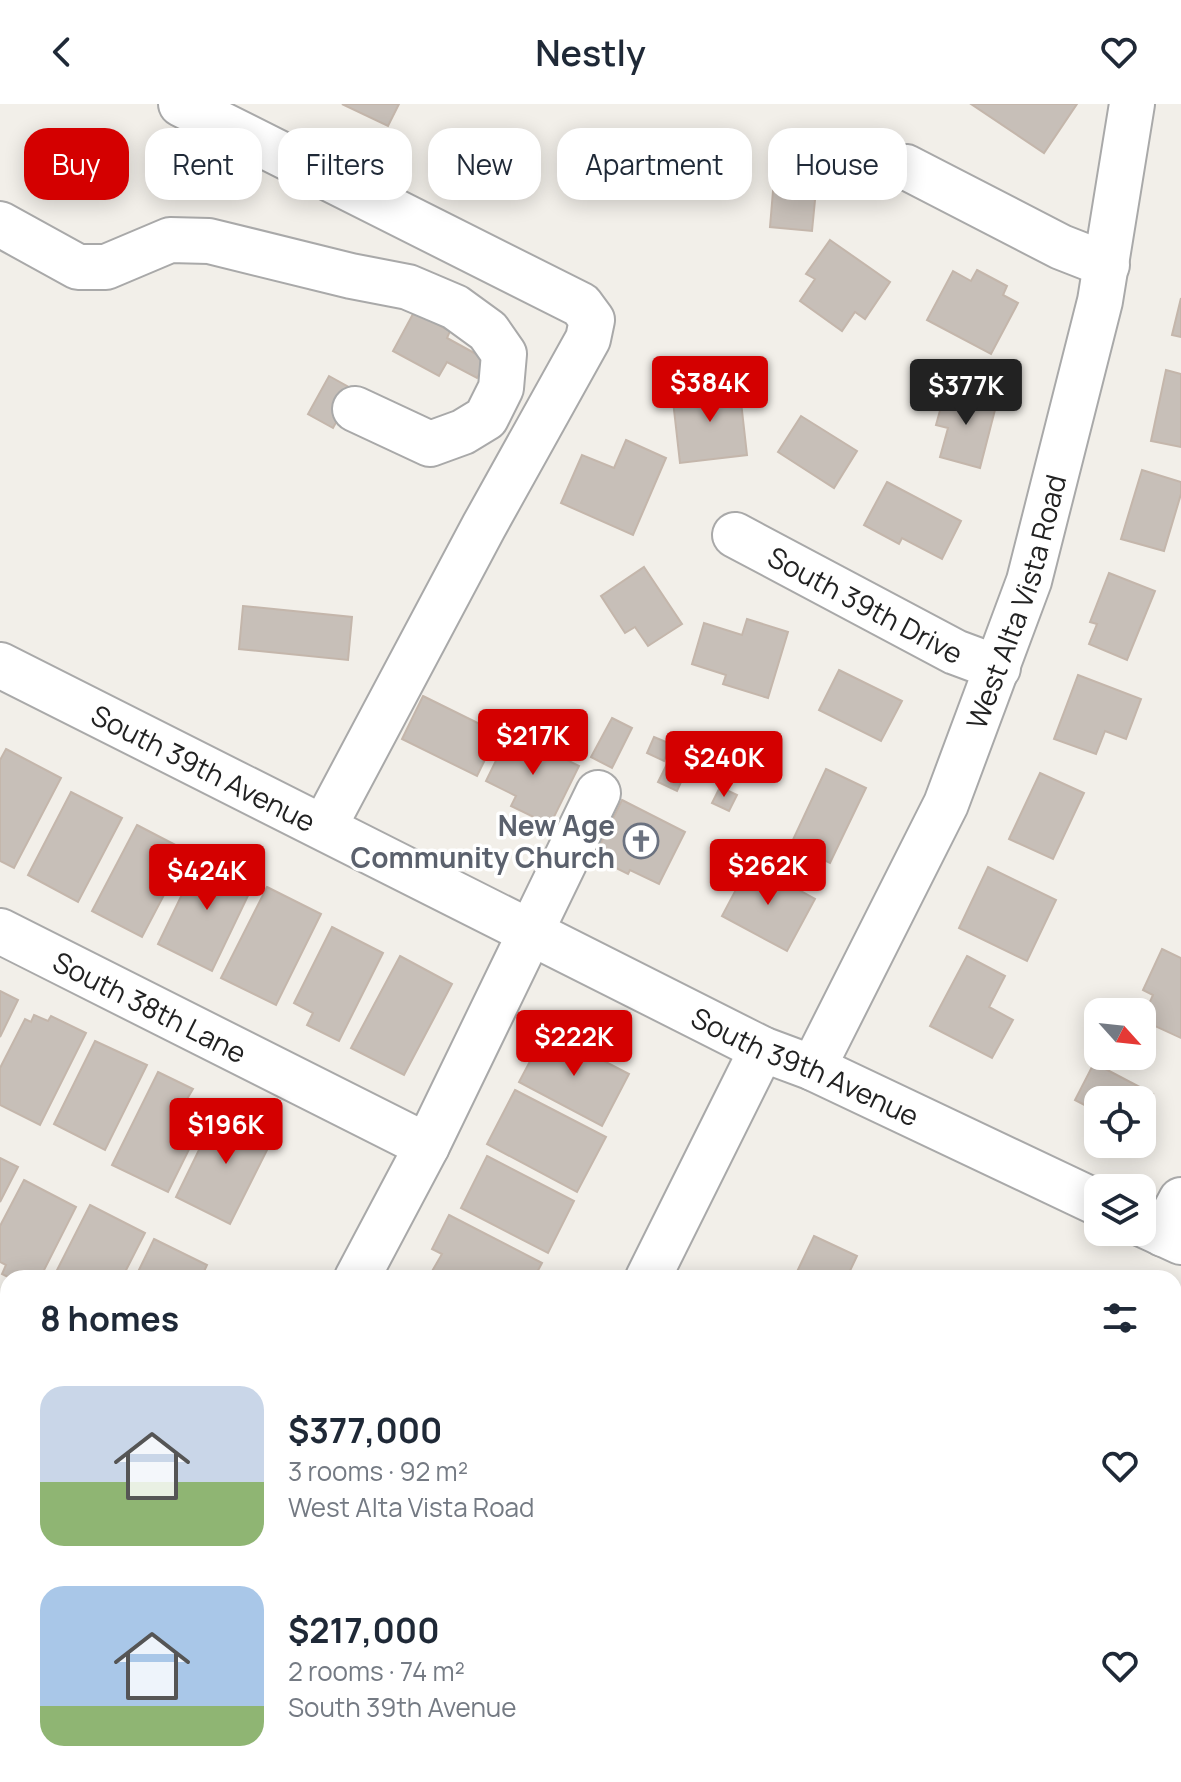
<!DOCTYPE html>
<html lang="en">
<head>
<meta charset="utf-8">
<style>
  :root { --surface:#fff; --page:#f2f2f3; --text:#1f2937; --muted:#747a83; --accent:#d40000 }
  body { margin:0; font-family:Manrope,sans-serif; background:var(--page); color:var(--text); height:100vh; display:flex; flex-direction:column; font-size:30px; white-space:nowrap }
  * { box-sizing:border-box; margin:0 }
  p { font-size:26px; color:var(--muted) }
  .icon { flex:none; width:44px; height:44px; fill:none; stroke:currentColor; stroke-width:2; stroke-linecap:round; stroke-linejoin:round }
  .map { position:relative; flex:1; overflow:hidden }
  .sheet { position:absolute; left:0px; top:1166px; width:1182px; height:512px; display:flex; flex-direction:column; background:var(--surface); border-radius:24px 24px 0 0; box-shadow:0 4px 20px #0003 }
  .sheet>* { flex:none }
  .hud { position:absolute; left:24px; top:24px; width:1134px; height:72px; display:flex; gap:16px }
  .needle { width:52px; rotate:117deg }
  .buttons { position:absolute; left:1084px; top:894px; display:grid; gap:16px }
  .buttons a { display:grid; place-items:center; width:72px; height:72px; border-radius:16px; background:var(--surface); box-shadow:0 4px 20px #0003; font-size:40px }
  .price { position:absolute; translate:-50% -68px; padding:0 18px; border-radius:8px; background:var(--accent); color:#fff; font-size:26px; line-height:52px; filter:drop-shadow(0 2px 4px #0008) }
  .price::after { content:''; position:absolute; left:50%; top:48px; width:24px; height:18px; margin-left:-12px; background:inherit; clip-path:polygon(0 0,100% 0,50% 100%) }
  .price.selected { background:#222; color:#fff }
  ul { padding:0; list-style:none }
  li { display:flex; align-items:center; gap:24px; height:200px; padding:0 40px }
  li span { display:grid; place-items:center; flex:none; width:224px; height:160px; border-radius:24px; color:#555 }
  li>.icon { margin-inline-start:auto }
  span .icon { width:96px; height:96px; fill:#fffc; stroke-width:1 }
  li b { font-size:34px }
  h2 { display:flex; justify-content:space-between; align-items:center; height:96px; padding:0 40px; font-size:34px }
  .chip { padding:0 28px; border-radius:24px; background:var(--surface); box-shadow:0 4px 20px #0003; font-size:28px; line-height:72px }
  .chip.selected { background:var(--accent); color:#fff }
  header { display:flex; justify-content:space-between; align-items:center; height:104px; padding:0 40px; background:var(--surface); font-size:36px; font-weight:600 }
  .map>svg:first-child { display:block }
  .building { fill:#c7bfb8; stroke:#c4b6ab; stroke-width:2 }
  .lines { fill:none; stroke-linecap:round; stroke-linejoin:round }
  .minor-casing { stroke:#a9a9a9; stroke-width:48 }
  .minor { stroke:#fff; stroke-width:44 }
  .labels { text-anchor:middle; dominant-baseline:central; stroke-width:7; stroke-linejoin:round; paint-order:stroke }
  .street-label { font-size:28px; fill:#222; stroke:#fff }
  .worship-label { font-size:28px; font-weight:bold; fill:#5b616d; stroke:#fff; text-anchor:end }
</style>
</head>
<body>
<header><svg class="icon" aria-label="back" viewBox="0 0 24 24"><path d="M15 5l-7 7 7 7"/></svg>Nestly<svg class="icon" aria-label="heart" viewBox="0 0 24 24"><path d="M12 20l-8-8c-3-5 5-10 8-4 3-6 11-1 8 4z"/></svg></header>
<div class="map">
<svg width="1181" height="1678" viewBox="0 0 1181 1678">
  <rect width="100%" height="100%" fill="#f2efe9"/>
  <g class="building">
    <path d="M 342,0 L 399,0 L 388,22 Z"/>
    <path d="M 971,0 L 1077,0 L 1044,49 Z"/>
    <path d="M 776,51 L 819,55 L 812,127 L 770,123 Z"/>
    <path d="M 830,136 L 890,178 L 865,215 L 855,208 L 842,227 L 800,197 L 815,175 L 806,170 Z"/>
    <path d="M 977,166 L 1007,182 L 1003,191 L 1018,199 L 991,250 L 927,216 L 953,167 L 971,177 Z"/>
    <path d="M 1181,194 L 1181,233 L 1172,231 Z"/>
    <path d="M 414,208 L 450,227 L 447,234 L 487,256 L 477,274 L 447,258 L 439,272 L 393,247 Z"/>
    <path d="M 1166,266 L 1181,270 L 1181,343 L 1151,337 Z"/>
    <path d="M 329,272 L 354,286 L 333,324 L 308,310 Z"/>
    <path d="M 739,280 L 747,351 L 680,359 L 672,288 Z"/>
    <path d="M 946,285 L 997,298 L 980,364 L 940,353 L 948,324 L 936,321 Z"/>
    <path d="M 801,312 L 857,347 L 834,384 L 778,348 Z"/>
    <path d="M 626,336 L 666,354 L 633,431 L 561,399 L 582,351 L 614,364 Z"/>
    <path d="M 1142,366 L 1181,378 L 1181,390 L 1164,447 L 1121,435 Z"/>
    <path d="M 887,378 L 961,417 L 942,455 L 902,434 L 899,440 L 864,421 Z"/>
    <path d="M 644,463 L 682,520 L 648,542 L 635,523 L 625,529 L 601,492 Z"/>
    <path d="M 1109,469 L 1155,487 L 1127,556 L 1089,540 L 1097,520 L 1090,518 Z"/>
    <path d="M 243,502 L 352,513 L 348,556 L 239,545 Z"/>
    <path d="M 747,515 L 788,528 L 768,594 L 723,580 L 726,571 L 692,560 L 704,519 L 742,531 Z"/>
    <path d="M 839,566 L 902,597 L 881,637 L 819,606 Z"/>
    <path d="M 1078,571 L 1141,595 L 1126,635 L 1105,627 L 1096,650 L 1054,635 Z"/>
    <path d="M 423,592 L 498,629 L 477,672 L 402,635 Z"/>
    <path d="M 612,614 L 632,624 L 612,664 L 591,653 Z"/>
    <path d="M 510,628 L 579,662 L 550,721 L 511,702 L 516,692 L 486,677 Z"/>
    <path d="M 654,633 L 671,640 L 664,657 L 647,649 Z"/>
    <path d="M 6,645 L 61,674 L 14,764 L 0,757 L 0,656 Z"/>
    <path d="M 668,658 L 686,667 L 677,687 L 658,678 Z"/>
    <path d="M 826,665 L 866,684 L 830,759 L 791,740 Z"/>
    <path d="M 1040,669 L 1084,689 L 1053,755 L 1009,735 Z"/>
    <path d="M 720,683 L 737,691 L 729,707 L 712,699 Z"/>
    <path d="M 71,688 L 122,714 L 78,798 L 28,771 Z"/>
    <path d="M 622,696 L 685,728 L 659,780 L 630,766 L 628,770 L 606,759 L 609,753 L 597,747 Z"/>
    <path d="M 137,721 L 187,747 L 142,833 L 92,807 Z"/>
    <path d="M 202,749 L 256,775 L 212,867 L 158,840 Z"/>
    <path d="M 750,759 L 815,795 L 787,847 L 722,812 Z"/>
    <path d="M 988,763 L 1056,796 L 1027,857 L 959,824 Z"/>
    <path d="M 267,783 L 321,810 L 276,901 L 221,874 Z"/>
    <path d="M 332,823 L 383,849 L 339,937 L 307,921 L 313,909 L 294,899 Z"/>
    <path d="M 1162,845 L 1181,854 L 1181,934 L 1142,916 L 1153,891 L 1143,886 Z"/>
    <path d="M 400,852 L 452,880 L 404,971 L 351,944 Z"/>
    <path d="M 967,852 L 1005,872 L 989,903 L 1013,916 L 992,954 L 930,922 Z"/>
    <path d="M 0,887 L 18,896 L 0,933 Z"/>
    <path d="M 34,911 L 48,917 L 51,912 L 86,929 L 40,1021 L 0,1001 L 0,964 L 25,915 L 31,918 Z"/>
    <path d="M 546,927 L 629,970 L 602,1022 L 519,978 Z"/>
    <path d="M 95,937 L 147,961 L 105,1046 L 54,1020 Z"/>
    <path d="M 1094,959 L 1153,990 L 1142,1010 L 1142,996 L 1098,996 L 1098,1008 L 1075,996 Z"/>
    <path d="M 158,968 L 193,985 L 187,995 L 203,1003 L 201,1008 L 206,1011 L 168,1088 L 112,1061 Z"/>
    <path d="M 515,986 L 606,1033 L 577,1088 L 487,1040 Z"/>
    <path d="M 224,1011 L 239,1018 L 243,1011 L 276,1028 L 230,1120 L 176,1093 L 215,1013 L 221,1016 Z"/>
    <path d="M 487,1052 L 574,1097 L 548,1149 L 461,1104 Z"/>
    <path d="M 0,1054 L 18,1063 L 0,1098 Z"/>
    <path d="M 24,1076 L 76,1103 L 40,1174 L 10,1174 L 2,1170 L 6,1161 L 0,1158 L 0,1122 Z"/>
    <path d="M 90,1101 L 145,1129 L 122,1174 L 53,1174 Z"/>
    <path d="M 449,1111 L 542,1159 L 534,1174 L 440,1174 L 431,1169 L 442,1150 L 432,1145 Z"/>
    <path d="M 814,1132 L 857,1152 L 848,1171 L 854,1174 L 794,1174 Z"/>
    <path d="M 154,1135 L 207,1161 L 201,1174 L 135,1174 Z"/>
  </g>
  <g class="lines">
    <g class="minor-casing">
      <g id="minor">
        <path d="M 181,0 L 581,201 L 592,216 L 588,235 L 484,422 L 324,723"/>
        <path d="M 906,63 L 1061,143 L 1107,161"/>
        <path d="M 0,120 L 78,163 L 106,163 L 170,136 L 209,137 L 351,172 L 408,183 L 455,203 L 488,227 L 504,250 L 501,284 L 486,314 L 463,328 L 430,340 L 355,305"/>
        <path id="s1" d="M 735,431 L 955,548 L 998,564"/>
        <path id="s2" d="M 0,561 L 762,945 L 813,964 L 1098,1099"/>
        <path id="s3" d="M 0,827 L 427,1042"/>
        <path id="s4" d="M 813,964 L 946,700 L 1029,477 L 1100,197 L 1132,0"/>
        <path d="M 1142,1120 L 1181,1138"/>
        <path d="M 1163,1130 L 1181,1096"/>
        <path d="M 357,1174 L 427,1042 L 598,689"/>
        <path d="M 648,1174 L 762,945"/>
        <path d="M 0,1239 L 8,1244"/>
        <path d="M 1174,1515 L 1181,1505"/>
        <path d="M 397,1678 L 401,1670"/>
        <path d="M 1038,1678 L 1045,1670"/>
        <path d="M 1179,1678 L 1181,1674"/>
      </g>
    </g>
    <use href="#minor" class="minor"/>
  </g>
  <defs>
    <g id="church-ring" transform="scale(1.8)"><circle r="9.5" fill="#fff" stroke="#6b7280" stroke-width="1.5"/><path d="M-1.2-6h2.4v3.5h3.3v2.4h-3.3V6h-2.4V-.1h-3.3v-2.4h3.3Z" fill="#6b7280"/></g>
  </defs>
  <g fill-rule="evenodd">
    <use href="#church-ring" x="641" y="737"/>
  </g>
  <g class="labels">
    <g class="street-label">
      <text stroke="none"><textPath href="#s4" startOffset="510">West Alta Vista Road</textPath></text>
      <text stroke="none"><textPath href="#s1" startOffset="148">South 39th Drive</textPath></text>
      <text stroke="none"><textPath href="#s2" startOffset="228">South 39th Avenue</textPath></text>
      <text stroke="none"><textPath href="#s3" startOffset="168">South 38th Lane</textPath></text>
      <text stroke="none"><textPath href="#s2" startOffset="900">South 39th Avenue</textPath></text>
    </g>
    <g class="worship-label">
      <text x="615" y="721">New Age<tspan x="615" dy="32">Community Church</tspan></text>
    </g>
  </g>
</svg>
<div class="buttons">
<a><svg class="needle" viewBox="-14 -14 28 28"><path d="M0-13l5 13h-10z" fill="#e53935"/><path d="M0 13l5-13h-10z" fill="#747a83"/></svg></a>
<a><svg class="icon" aria-label="locate" viewBox="0 0 24 24"><circle cx="12" cy="12" r="6"/><path d="M12 2v4M12 18v4M2 12h4M18 12h4"/></svg></a>
<a><svg class="icon" aria-label="layers" viewBox="0 0 24 24"><path d="M12 4l9 5-9 5-9-5zM3 14l9 5 9-5"/></svg></a>
</div>
<b class="price" style="left:710px;top:320px">$384K</b>
<b class="price selected" style="left:966px;top:323px">$377K</b>
<b class="price" style="left:533px;top:673px">$217K</b>
<b class="price" style="left:724px;top:695px">$240K</b>
<b class="price" style="left:768px;top:803px">$262K</b>
<b class="price" style="left:207px;top:808px">$424K</b>
<b class="price" style="left:574px;top:974px">$222K</b>
<b class="price" style="left:226px;top:1062px">$196K</b>
<div class="hud">
<a class="chip selected">Buy</a>
<a class="chip">Rent</a>
<a class="chip">Filters</a>
<a class="chip">New</a>
<a class="chip">Apartment</a>
<a class="chip">House</a>
</div>
<section class="sheet">
<h2>8 homes<svg class="icon" aria-label="filters" viewBox="0 0 24 24"><path d="M4 7h16M4 17h16"/><circle cx="9" cy="7" r="2"/><circle cx="15" cy="17" r="2"/></svg></h2>
<ul>
<li><span style="background:linear-gradient(#c9d6e8 60%,#8fb573 0)"><svg class="icon" aria-label="home" viewBox="0 0 24 24"><path d="M3 11l9-7 9 7M6 9v11h12V9"/></svg></span><div><b>$377,000</b><p>3 rooms · 92 m²</p><p>West Alta Vista Road</p></div><svg class="icon" aria-label="heart" viewBox="0 0 24 24"><path d="M12 20l-8-8c-3-5 5-10 8-4 3-6 11-1 8 4z"/></svg></li>
<li><span style="background:linear-gradient(#a9c7e8 75%,#8fb573 0)"><svg class="icon" aria-label="home" viewBox="0 0 24 24"><path d="M3 11l9-7 9 7M6 9v11h12V9"/></svg></span><div><b>$217,000</b><p>2 rooms · 74 m²</p><p>South 39th Avenue</p></div><svg class="icon" aria-label="heart" viewBox="0 0 24 24"><path d="M12 20l-8-8c-3-5 5-10 8-4 3-6 11-1 8 4z"/></svg></li>
</ul>
</section>
</div>
</body>
</html>
